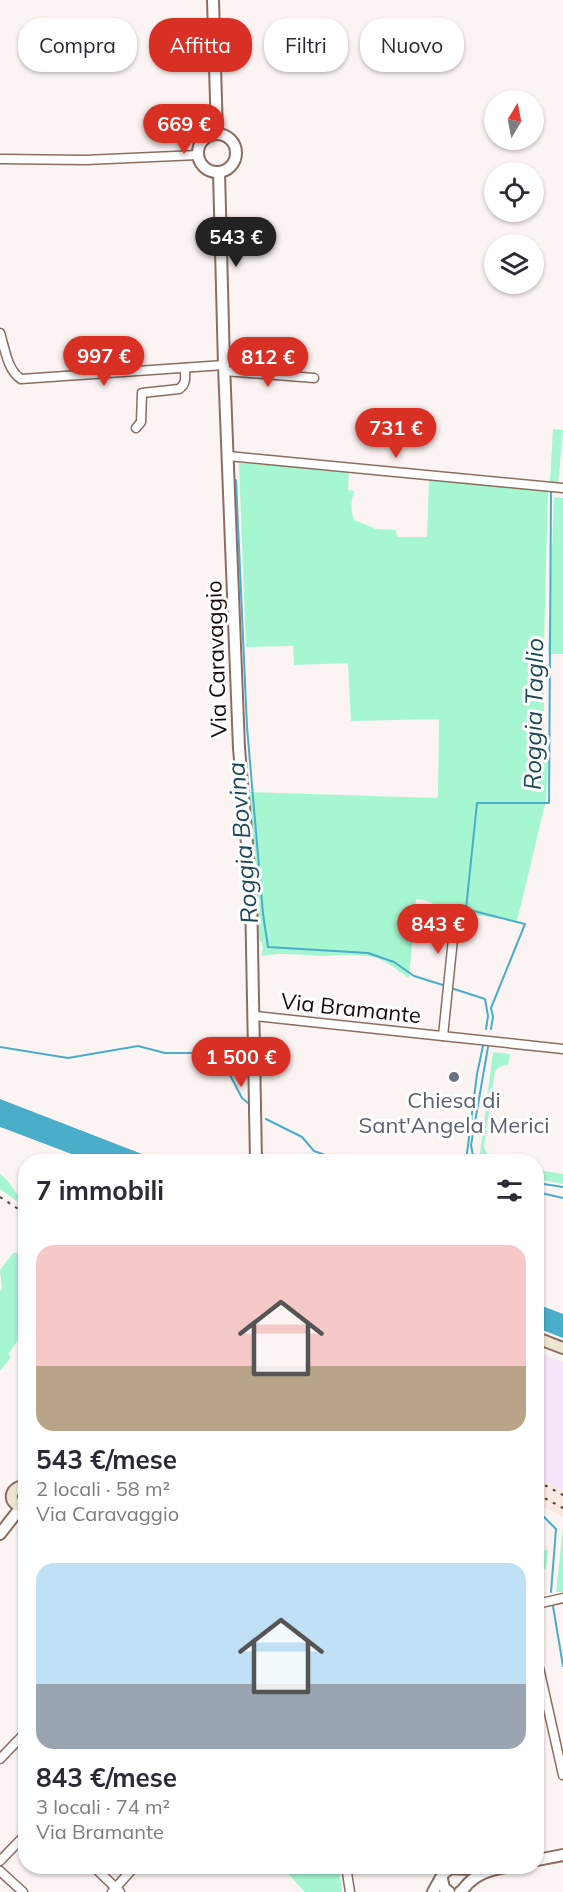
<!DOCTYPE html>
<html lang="it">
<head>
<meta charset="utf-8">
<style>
  :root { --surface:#fff; --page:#f7f7f7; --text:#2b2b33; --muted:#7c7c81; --accent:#d93025 }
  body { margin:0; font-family:Mulish,sans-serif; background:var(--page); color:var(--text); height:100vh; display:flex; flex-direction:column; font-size:22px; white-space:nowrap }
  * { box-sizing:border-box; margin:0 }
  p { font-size:20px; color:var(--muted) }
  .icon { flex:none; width:33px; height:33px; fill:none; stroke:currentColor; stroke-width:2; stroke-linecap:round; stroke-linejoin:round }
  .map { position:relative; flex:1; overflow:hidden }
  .sheet { position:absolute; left:18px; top:1154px; width:526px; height:720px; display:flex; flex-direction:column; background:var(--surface); border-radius:24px; box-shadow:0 2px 4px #0004 }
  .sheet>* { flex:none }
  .guide { position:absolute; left:18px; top:18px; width:528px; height:54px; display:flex; gap:12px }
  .needle { width:39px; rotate:10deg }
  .controls { position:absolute; left:484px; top:90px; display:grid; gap:12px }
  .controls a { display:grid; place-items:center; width:60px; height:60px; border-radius:50%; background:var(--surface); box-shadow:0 2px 4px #0004; font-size:30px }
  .price { position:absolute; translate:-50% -51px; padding:0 14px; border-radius:21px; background:var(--accent); color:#fff; font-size:20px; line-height:39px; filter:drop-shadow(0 2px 3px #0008) }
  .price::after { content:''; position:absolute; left:50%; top:36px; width:18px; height:14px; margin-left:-9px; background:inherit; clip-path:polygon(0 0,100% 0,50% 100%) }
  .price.on { background:#222; color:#fff }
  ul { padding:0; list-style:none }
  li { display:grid; align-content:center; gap:12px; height:318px; padding:0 18px }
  li span { display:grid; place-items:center; height:186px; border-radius:18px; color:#555 }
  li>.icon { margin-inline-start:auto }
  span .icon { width:108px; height:108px; fill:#fffc; stroke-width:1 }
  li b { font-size:26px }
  h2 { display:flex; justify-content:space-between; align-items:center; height:72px; padding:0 18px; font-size:26px }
  .chip { padding:0 21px; border-radius:24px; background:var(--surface); box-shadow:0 2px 4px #0004; font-size:21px; line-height:54px }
  .chip.on { background:var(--accent); color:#fff }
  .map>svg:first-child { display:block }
  .built { fill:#fae9e2 }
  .industrial { fill:#f6e6f9 }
  .green { fill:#a5f6d1 }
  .water { fill:#4aadc9 }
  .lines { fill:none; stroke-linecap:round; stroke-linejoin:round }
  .stream { stroke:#4aadc9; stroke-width:2 }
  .minor-casing { stroke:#8b6d62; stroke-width:11 }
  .tertiary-casing { stroke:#8b6d62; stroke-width:14 }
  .secondary-casing { stroke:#8b6d62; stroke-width:14 }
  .minor { stroke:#fff; stroke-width:8 }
  .tertiary { stroke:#fff; stroke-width:10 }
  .secondary { stroke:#ede6d0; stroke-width:10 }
  .rail { stroke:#4c423f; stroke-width:2; stroke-dasharray:3 6; stroke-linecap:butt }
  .worship-dot { fill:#6b7280; stroke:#fff; stroke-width:2 }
  .labels { text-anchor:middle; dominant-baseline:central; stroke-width:6; stroke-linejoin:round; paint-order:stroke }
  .street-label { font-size:22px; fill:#170c08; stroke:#fff }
  .worship-label { font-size:22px; fill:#5b616d; stroke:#fff }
  .water-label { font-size:24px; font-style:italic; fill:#1d4855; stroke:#fff }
</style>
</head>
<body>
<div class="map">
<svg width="563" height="1892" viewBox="0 0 563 1892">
  <rect width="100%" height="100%" fill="#fcf4f2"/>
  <path class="built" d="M 537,1478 L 563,1491 L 563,1517 L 537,1503 Z"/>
  <path class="industrial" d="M 537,1352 L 563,1362 L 563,1491 L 537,1477 Z"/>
  <g class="green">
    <path d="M 553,429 L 563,430 L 558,484 L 550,483 Z"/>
    <path d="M 239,463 L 349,471 L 348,490 L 354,491 C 351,502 350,509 354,520 L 376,529 L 396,530 L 397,537 L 427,537 L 429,479 L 548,491 L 544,643 L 544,724 L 548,761 L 546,800 L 517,921 L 454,912 L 424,900 L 416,899 L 409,978 C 401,973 389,963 382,960 C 366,953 339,956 322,956 C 301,955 281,952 261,956 C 263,949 264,944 258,938 L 258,881 L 249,792 L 436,798 L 438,796 L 439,719 L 351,721 L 348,663 L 294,665 L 293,646 L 246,647 Z"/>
    <path d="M 554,497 L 563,498 L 563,654 L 548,654 Z"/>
    <path d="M 493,1052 L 510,1054 L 508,1065 L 499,1067 L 495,1071 L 484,1147 L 487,1154 L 495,1157 L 494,1161 L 479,1161 Z"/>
    <path d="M 537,1170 L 563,1174 L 563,1184 L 537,1179 Z"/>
    <path d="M 0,1174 C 11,1182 15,1194 25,1202 L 25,1207 L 0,1189 Z"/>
    <path d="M 25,1252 L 25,1320 L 22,1325 L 25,1328 L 25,1331 L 8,1354 L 11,1357 L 0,1371 L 0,1291 L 2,1289 L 0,1270 L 13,1253 Z"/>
    <path d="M 563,1528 L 563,1592 L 556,1592 Z"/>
    <path d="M 548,1550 L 546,1569 L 537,1571 L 537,1551 Z"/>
    <path d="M 281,1866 L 339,1866 L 342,1892 L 305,1892 Z"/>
  </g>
  <g class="water">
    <path d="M 0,1099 L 160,1161 L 90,1161 L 3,1128 L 0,1127 Z"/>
    <path d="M 537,1304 L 563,1314 L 563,1338 L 537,1328 Z"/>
  </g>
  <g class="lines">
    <g class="stream">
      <path d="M 236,480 L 247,727 L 263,914 L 268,947 L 368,953 L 394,962 L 414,976 L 446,986"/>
      <path d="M 451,988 L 485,999 L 488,1016 L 486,1029"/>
      <path d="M 491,1029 L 493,1017 L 491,1008 L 525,924 L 466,909 L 477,803 L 549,803 L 551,492"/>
      <path d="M 0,1047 L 68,1058 L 138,1046 L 165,1053 L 194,1053 L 215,1062 L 230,1075 L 242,1098 L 248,1103"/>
      <path d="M 266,1119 L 302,1137 L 314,1151 L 342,1161"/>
      <path d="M 466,1161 L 477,1074 L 483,1046"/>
      <path d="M 474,1161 L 471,1145 L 488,1047"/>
      <path d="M 537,1183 L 563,1187"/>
      <path d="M 537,1192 L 563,1198"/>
      <path d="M 537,1515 L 544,1517 L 556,1529 L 551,1592"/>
      <path d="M 553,1606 L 563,1666"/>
    </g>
    <g class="minor-casing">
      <g id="minor">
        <path d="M 0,159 L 85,160 L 198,155"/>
        <path d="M 0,333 C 5,348 7,370 21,379 L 224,365"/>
        <path d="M 224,371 L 314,378"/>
        <path d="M 136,428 L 141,422 L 142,393 L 179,389 C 187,384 185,376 185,368"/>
        <path d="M 228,456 L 563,488"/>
        <path d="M 255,1016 L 563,1049"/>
        <path d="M 443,1036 L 454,929"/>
        <path d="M 537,1604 L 563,1598"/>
        <path d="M 539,1668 L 563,1775"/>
        <path d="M 0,1759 L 26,1732"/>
        <path d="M 0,1861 L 26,1834"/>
        <path d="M 93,1866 L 120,1892"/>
        <path d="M 346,1866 L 350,1892"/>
        <path d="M 0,1871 L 23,1892"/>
        <path d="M 112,1892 L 135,1866"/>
      </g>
    </g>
    <g class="tertiary-casing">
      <g id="tertiary">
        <path d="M 213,0 L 217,133"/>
        <circle cx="217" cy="153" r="19"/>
        <path d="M 219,172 L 224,365 L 239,748 L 251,892 L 256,1161"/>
        <path d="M 0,1534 L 21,1507"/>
        <path d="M 537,1860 L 563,1855"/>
        <path d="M 442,1879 L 444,1888 L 449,1892"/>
        <path d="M 433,1892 L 443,1874 L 450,1868 L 490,1870"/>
        <path d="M 460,1892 C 465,1889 466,1884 471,1881 C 482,1871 496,1869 510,1866"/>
      </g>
    </g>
    <g class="secondary-casing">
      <g id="secondary">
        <path d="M 537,1338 L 563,1348"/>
        <path d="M 26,1486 C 7,1486 7,1507 26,1507"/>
      </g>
    </g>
    <use href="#minor" class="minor"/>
    <use href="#tertiary" class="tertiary"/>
    <use href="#secondary" class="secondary"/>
    <g class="rail">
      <path d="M 0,1197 L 26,1214"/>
      <path d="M 537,1481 L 563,1495"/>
      <path d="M 537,1494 L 563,1508"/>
    </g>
  </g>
  <circle class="worship-dot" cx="454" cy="1077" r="6"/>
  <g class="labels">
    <g class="street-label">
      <text transform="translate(216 659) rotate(-92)">Via Caravaggio</text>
      <text transform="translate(351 1008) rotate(6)">Via Bramante</text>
    </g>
    <g class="worship-label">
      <text x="454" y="1100">Chiesa di<tspan x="454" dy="25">Sant'Angela Merici</tspan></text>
    </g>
    <g class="water-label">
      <text transform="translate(533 714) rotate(-89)">Roggia Taglio</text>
      <text transform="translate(242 843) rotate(-95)">Roggia Bovina</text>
    </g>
  </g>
</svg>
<div class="controls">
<a><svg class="needle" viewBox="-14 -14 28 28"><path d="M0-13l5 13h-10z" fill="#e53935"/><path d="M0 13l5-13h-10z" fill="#7c7c81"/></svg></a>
<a><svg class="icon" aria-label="locate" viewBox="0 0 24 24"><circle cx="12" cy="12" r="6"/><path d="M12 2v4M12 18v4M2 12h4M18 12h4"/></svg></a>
<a><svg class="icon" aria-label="layers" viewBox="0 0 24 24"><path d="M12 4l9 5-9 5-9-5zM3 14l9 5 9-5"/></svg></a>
</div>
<b class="price" style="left:184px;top:155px">669 €</b>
<b class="price on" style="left:236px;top:268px">543 €</b>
<b class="price" style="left:104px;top:387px">997 €</b>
<b class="price" style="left:268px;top:388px">812 €</b>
<b class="price" style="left:396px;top:459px">731 €</b>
<b class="price" style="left:438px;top:955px">843 €</b>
<b class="price" style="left:241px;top:1088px">1 500 €</b>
<div class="guide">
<a class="chip">Compra</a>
<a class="chip on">Affitta</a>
<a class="chip">Filtri</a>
<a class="chip">Nuovo</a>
</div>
<section class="sheet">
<h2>7 immobili<svg class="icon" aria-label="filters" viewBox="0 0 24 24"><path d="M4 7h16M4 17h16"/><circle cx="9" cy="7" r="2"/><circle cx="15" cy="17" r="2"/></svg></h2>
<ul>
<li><span style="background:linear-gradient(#f6c9c9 65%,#b9a48a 0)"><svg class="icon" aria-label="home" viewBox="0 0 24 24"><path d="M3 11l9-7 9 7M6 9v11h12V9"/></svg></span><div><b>543 €/mese</b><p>2 locali · 58 m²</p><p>Via Caravaggio</p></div></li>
<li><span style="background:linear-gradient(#bfe0f5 65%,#9aa5b1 0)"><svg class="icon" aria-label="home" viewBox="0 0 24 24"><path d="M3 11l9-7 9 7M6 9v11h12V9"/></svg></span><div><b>843 €/mese</b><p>3 locali · 74 m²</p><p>Via Bramante</p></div></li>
</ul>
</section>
</div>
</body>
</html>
